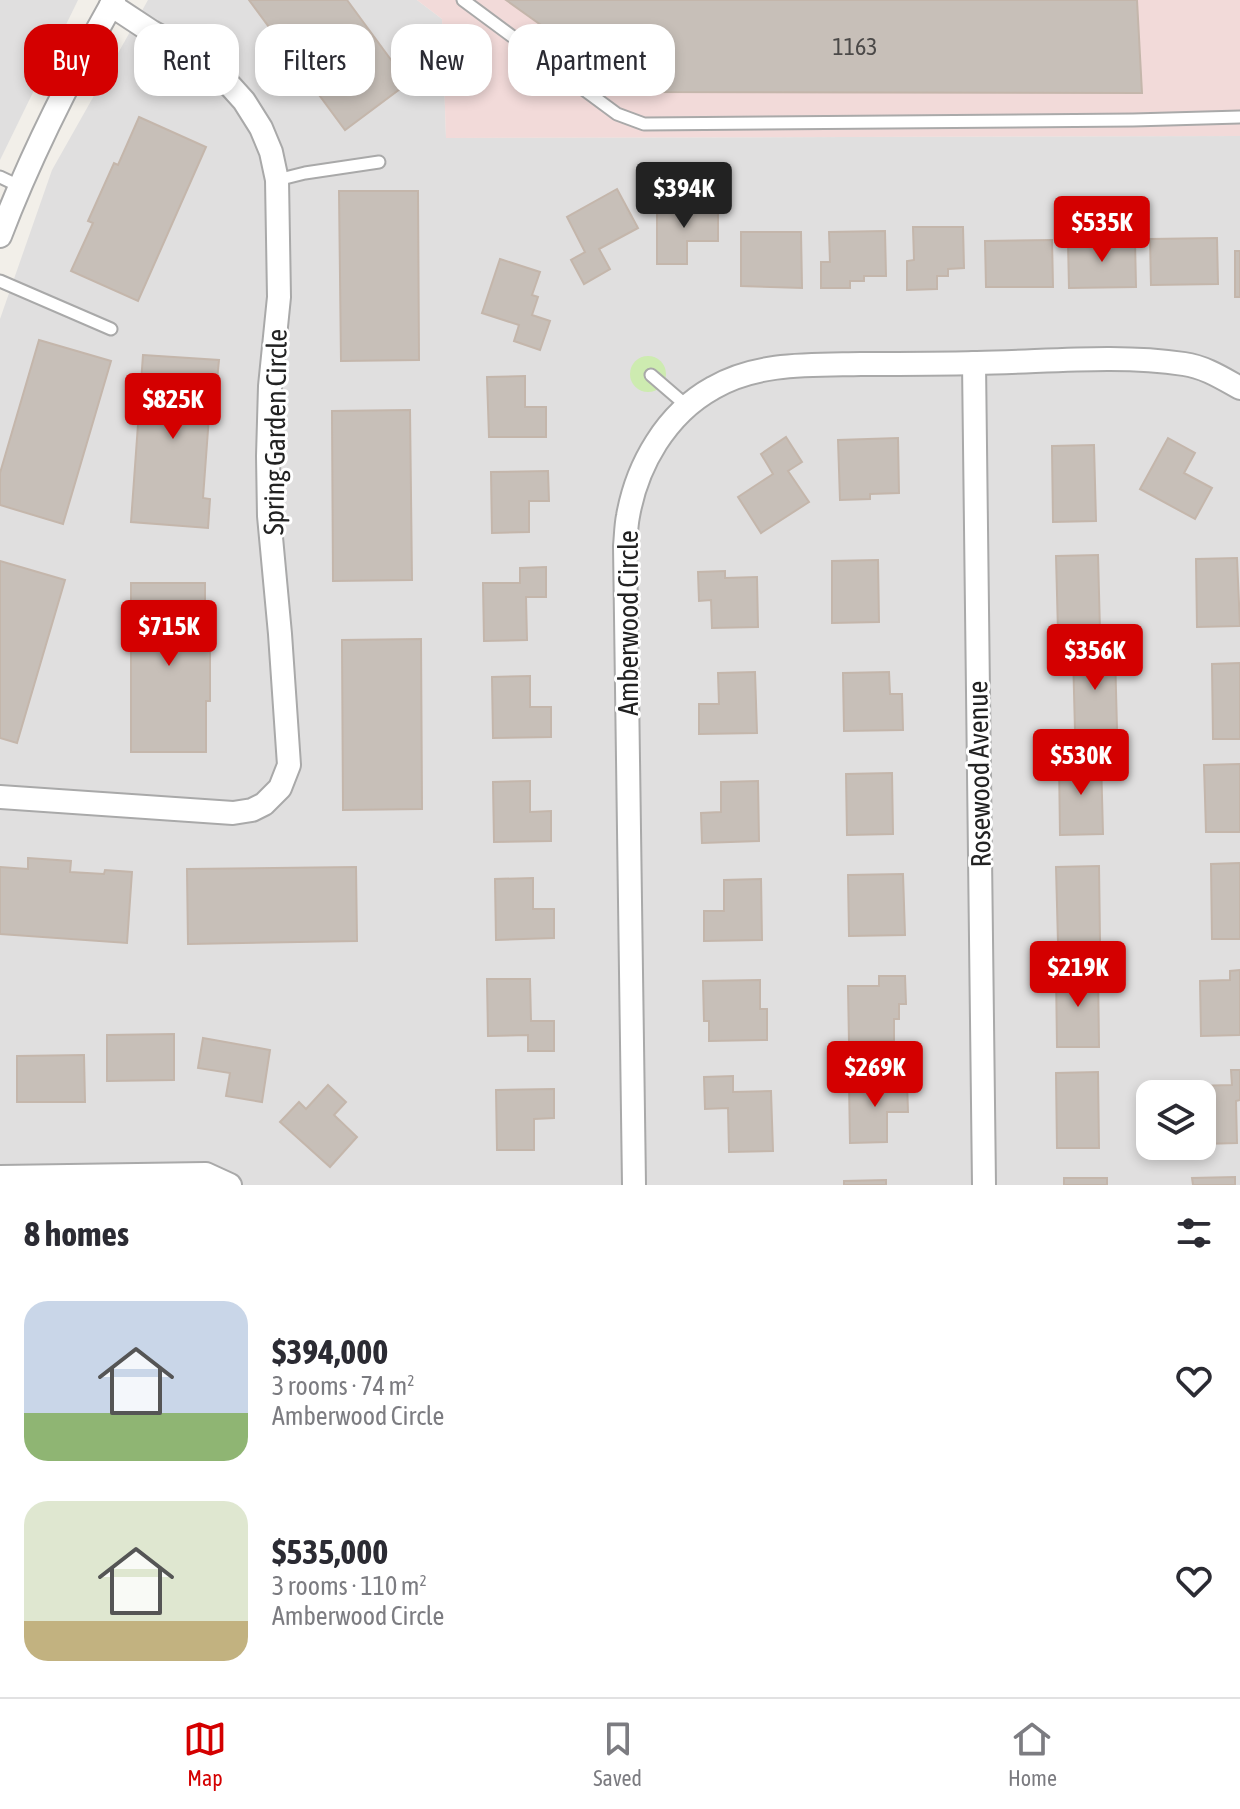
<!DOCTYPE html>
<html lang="en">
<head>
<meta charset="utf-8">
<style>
  :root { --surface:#fff; --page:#f7f7f7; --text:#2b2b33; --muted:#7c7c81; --line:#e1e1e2; --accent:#d40000 }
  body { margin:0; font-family:"Asap Condensed",sans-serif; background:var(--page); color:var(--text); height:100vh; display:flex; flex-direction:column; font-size:30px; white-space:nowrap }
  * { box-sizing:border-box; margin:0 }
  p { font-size:26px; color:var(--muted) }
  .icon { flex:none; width:44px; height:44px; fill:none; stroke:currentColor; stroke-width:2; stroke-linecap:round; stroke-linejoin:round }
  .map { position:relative; height:1185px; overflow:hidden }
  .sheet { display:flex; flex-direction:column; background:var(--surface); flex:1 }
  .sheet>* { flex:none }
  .guide { position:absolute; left:24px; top:24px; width:800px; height:72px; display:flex; gap:16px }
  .fabs { position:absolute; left:1136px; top:1080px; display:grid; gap:16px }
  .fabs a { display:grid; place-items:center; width:80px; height:80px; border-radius:16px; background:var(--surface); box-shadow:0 4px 12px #0003; font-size:40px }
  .price { position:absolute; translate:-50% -68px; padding:0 18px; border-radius:8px; background:var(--accent); color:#fff; font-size:26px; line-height:52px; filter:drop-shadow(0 2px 4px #0008) }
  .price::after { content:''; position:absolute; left:50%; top:48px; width:24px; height:18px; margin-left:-12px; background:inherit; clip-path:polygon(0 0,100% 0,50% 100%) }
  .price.active { background:#222; color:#fff }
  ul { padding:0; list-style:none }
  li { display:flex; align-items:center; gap:24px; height:200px; padding:0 24px }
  li span { display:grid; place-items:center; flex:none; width:224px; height:160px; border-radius:24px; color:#555 }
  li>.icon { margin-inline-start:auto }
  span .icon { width:96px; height:96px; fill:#fffc; stroke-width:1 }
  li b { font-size:34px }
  h2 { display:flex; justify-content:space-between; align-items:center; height:96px; padding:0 24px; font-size:34px }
  .tag { padding:0 28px; border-radius:24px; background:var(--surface); box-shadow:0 4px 12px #0003; font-size:28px; line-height:72px }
  .tag.active { background:var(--accent); color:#fff }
  .dock { display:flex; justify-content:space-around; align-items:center; height:112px; border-top:2px solid var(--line); background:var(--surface); font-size:22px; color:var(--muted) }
  .dock a { display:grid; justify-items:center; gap:4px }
  .dock .active { color:var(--accent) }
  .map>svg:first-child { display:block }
  .residential { fill:#e0dfdf; fill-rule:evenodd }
  .commercial { fill:#f2dad9 }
  .grass { fill:#cdebb0 }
  .building { fill:#c7bfb8; stroke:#c4b6ab; stroke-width:2 }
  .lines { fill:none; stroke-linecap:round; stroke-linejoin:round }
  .service-casing { stroke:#a9a9a9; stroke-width:15 }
  .minor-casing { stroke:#a9a9a9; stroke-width:26 }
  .service { stroke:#fff; stroke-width:11 }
  .minor { stroke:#fff; stroke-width:22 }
  .labels { text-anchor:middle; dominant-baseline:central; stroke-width:6; stroke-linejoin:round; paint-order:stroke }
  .number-label { font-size:24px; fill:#4b4948 }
  .street-label { font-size:28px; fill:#222; stroke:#fff }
</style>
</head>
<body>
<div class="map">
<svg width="1240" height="1185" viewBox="0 0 1240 1185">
  <rect width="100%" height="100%" fill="#f2efe9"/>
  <g class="residential">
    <path d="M 0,0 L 78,0 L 0,160 Z"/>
    <path d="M 148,0 L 417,0 L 442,19 L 446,138 L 1240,136 L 1240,1185 L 0,1185 L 0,319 L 52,170 ZM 1150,1094 L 1202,1094 L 1202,1146 L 1150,1146 Z"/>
  </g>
  <path class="commercial" d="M 417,0 L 1240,0 L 1240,136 L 446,138 L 442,19 Z"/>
  <circle class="grass" cx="648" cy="374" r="18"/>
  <g class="building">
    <path d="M 249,0 L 347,0 L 408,83 L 345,130 Z"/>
    <path d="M 506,0 L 1137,0 L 1142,93 L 635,92 Z"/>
    <path d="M 139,117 L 206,147 L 138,301 L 71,271 L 93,223 L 88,221 L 114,163 L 118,165 Z"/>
    <path d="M 617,189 L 638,228 L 599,249 L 610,269 L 584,284 L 571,260 L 585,252 L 567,217 Z"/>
    <path d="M 339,191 L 418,191 L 419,360 L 341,361 Z"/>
    <path d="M 718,205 L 718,241 L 687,241 L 687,264 L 657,264 L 657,206 Z"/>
    <path d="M 913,227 L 963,227 L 964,268 L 948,269 L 948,276 L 937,276 L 937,289 L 907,290 L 907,261 L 914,260 Z"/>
    <path d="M 885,231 L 886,276 L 864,276 L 864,281 L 850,281 L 850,288 L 821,288 L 821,262 L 830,262 L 829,232 Z"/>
    <path d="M 741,232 L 801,232 L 802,288 L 741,286 Z"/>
    <path d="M 1217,238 L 1218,284 L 1151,285 L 1150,239 Z"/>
    <path d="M 1052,240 L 1053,287 L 986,287 L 985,241 Z"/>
    <path d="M 1135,241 L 1136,287 L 1069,288 L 1068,242 Z"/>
    <rect x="1235" y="251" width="5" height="46"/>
    <path d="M 500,259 L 540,272 L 532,295 L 538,297 L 532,315 L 550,321 L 540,350 L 514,341 L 519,325 L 482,313 Z"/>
    <path d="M 39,340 L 111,361 L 63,524 L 0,505 L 0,473 Z"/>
    <path d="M 143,355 L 219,360 L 216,390 L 211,389 L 203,498 L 210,499 L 208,528 L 131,522 Z"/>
    <path d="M 525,376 L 525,407 L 546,407 L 546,437 L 489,437 L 487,377 Z"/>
    <path d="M 410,410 L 412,580 L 333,581 L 332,411 Z"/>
    <path d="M 786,437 L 802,462 L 788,471 L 809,502 L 761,533 L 738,497 L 773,474 L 761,454 Z"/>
    <path d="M 898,438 L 899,493 L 870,494 L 870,499 L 840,500 L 838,440 Z"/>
    <path d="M 1168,438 L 1195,453 L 1184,473 L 1212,488 L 1195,519 L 1140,489 Z"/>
    <path d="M 1094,445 L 1096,521 L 1053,522 L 1052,446 Z"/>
    <path d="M 548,471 L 549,501 L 529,501 L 529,532 L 492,533 L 491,472 Z"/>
    <path d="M 1098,555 L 1100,631 L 1058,632 L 1056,556 Z"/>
    <path d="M 1237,558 L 1240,626 L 1197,627 L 1196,559 Z"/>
    <path d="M 878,560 L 879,622 L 832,623 L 832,561 Z"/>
    <path d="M 0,561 L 65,580 L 17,743 L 0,738 Z"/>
    <path d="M 546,567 L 546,597 L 526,597 L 527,640 L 484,641 L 483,583 L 520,583 L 520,568 Z"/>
    <path d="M 725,571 L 725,578 L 757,577 L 758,627 L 712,628 L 711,600 L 699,601 L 698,572 Z"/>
    <path d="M 131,583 L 205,583 L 205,634 L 210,634 L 210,701 L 206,701 L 206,752 L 131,752 Z"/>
    <path d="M 421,639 L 422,809 L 343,810 L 342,640 Z"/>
    <path d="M 1115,653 L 1117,729 L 1075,730 L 1073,654 Z"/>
    <path d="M 1240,663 L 1240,739 L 1213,739 L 1212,664 Z"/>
    <path d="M 755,672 L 757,733 L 699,734 L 699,704 L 719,704 L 718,673 Z"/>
    <path d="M 889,672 L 890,694 L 902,694 L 903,730 L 844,731 L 843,673 Z"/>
    <path d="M 530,676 L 530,707 L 551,707 L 551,737 L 493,738 L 492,677 Z"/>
    <path d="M 1101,759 L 1103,834 L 1060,835 L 1059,760 Z"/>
    <path d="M 1240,764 L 1240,832 L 1206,832 L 1204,765 Z"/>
    <path d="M 892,773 L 893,834 L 847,835 L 846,774 Z"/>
    <path d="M 530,781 L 530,812 L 551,811 L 551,841 L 494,842 L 493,782 Z"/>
    <path d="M 758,781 L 759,841 L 702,843 L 701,813 L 721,812 L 721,782 Z"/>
    <path d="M 28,858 L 71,861 L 70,872 L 104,874 L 105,870 L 132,872 L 127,943 L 0,934 L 0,867 L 28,869 Z"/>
    <path d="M 1240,863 L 1240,939 L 1212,939 L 1211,864 Z"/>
    <path d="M 1099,866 L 1100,942 L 1058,943 L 1056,867 Z"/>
    <path d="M 356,867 L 357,941 L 188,944 L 187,869 Z"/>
    <path d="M 903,874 L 905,935 L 849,936 L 848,875 Z"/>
    <path d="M 533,878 L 533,909 L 554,909 L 554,938 L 496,940 L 495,879 Z"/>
    <path d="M 761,879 L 762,940 L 704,941 L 704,911 L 724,911 L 724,880 Z"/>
    <path d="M 1240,970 L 1240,1035 L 1201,1036 L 1200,981 L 1230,980 L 1230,971 Z"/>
    <path d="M 1098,971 L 1099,1047 L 1057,1047 L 1056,972 Z"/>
    <path d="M 879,976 L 905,976 L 906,1004 L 899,1004 L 899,1019 L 894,1019 L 894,1041 L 849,1042 L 848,986 L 879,986 Z"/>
    <path d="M 487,979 L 530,979 L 531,1021 L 554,1021 L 554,1051 L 528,1051 L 528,1035 L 488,1036 Z"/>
    <path d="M 760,980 L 760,1009 L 767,1009 L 767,1040 L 709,1041 L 709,1021 L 704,1021 L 703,981 Z"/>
    <path d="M 174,1034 L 174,1080 L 107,1081 L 107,1035 Z"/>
    <path d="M 203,1038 L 270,1050 L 262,1102 L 226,1096 L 230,1073 L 198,1068 Z"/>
    <path d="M 84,1055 L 85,1102 L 17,1102 L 17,1056 Z"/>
    <path d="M 1231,1070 L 1240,1070 L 1240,1100 L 1236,1101 L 1237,1143 L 1202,1144 L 1202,1094 L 1193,1094 L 1193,1086 L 1232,1085 Z"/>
    <path d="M 1098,1072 L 1099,1148 L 1057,1148 L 1056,1073 Z"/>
    <path d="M 733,1076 L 733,1092 L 771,1091 L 773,1151 L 729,1152 L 728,1108 L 705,1109 L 704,1077 Z"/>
    <path d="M 907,1081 L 908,1112 L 887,1112 L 887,1142 L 850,1143 L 849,1082 Z"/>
    <path d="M 328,1085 L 346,1102 L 334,1115 L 357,1137 L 330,1167 L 280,1122 L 299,1102 L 306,1109 Z"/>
    <path d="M 554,1089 L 554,1118 L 534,1119 L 534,1150 L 497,1150 L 496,1090 Z"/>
    <path d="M 1235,1177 L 1235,1185 L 1193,1185 L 1192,1178 Z"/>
    <rect x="1064" y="1178" width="43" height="7"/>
    <path d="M 886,1180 L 886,1185 L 844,1185 L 844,1181 Z"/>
  </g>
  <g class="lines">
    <g class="service-casing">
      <g id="service">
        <path d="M 463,0 L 617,114 L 644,124 L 1133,120 L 1240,117"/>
        <path d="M 0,177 L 19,186"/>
        <path d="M 277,180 L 305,173 L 379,162"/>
        <path d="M 0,281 L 111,329"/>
        <path d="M 651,375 L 687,406"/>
      </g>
    </g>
    <g class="minor-casing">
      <g id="minor">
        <path d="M 0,236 C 31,154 71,76 114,0"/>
        <path d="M 974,363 L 984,1185"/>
        <path d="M 0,797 L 233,813 L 252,810 L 264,804 L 280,788 L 289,765 L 280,634 L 269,516 L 268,456 L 270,386 L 279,297 L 277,180 L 271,152 L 261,128 L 244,101 L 226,81 L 210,66 L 186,50 L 152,32 L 111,5"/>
        <path d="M 0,1177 L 206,1174 L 230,1185"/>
        <path d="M 634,1185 L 625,546 C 626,536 626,526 628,516 C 637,465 666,414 713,388 C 757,362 812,365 861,364 C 900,364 939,364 977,363 C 1046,362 1116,354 1184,364 C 1205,367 1222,378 1240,388"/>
      </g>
    </g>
    <use href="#service" class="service"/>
    <use href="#minor" class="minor"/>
  </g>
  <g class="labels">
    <g class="number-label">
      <text x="855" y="46">1163</text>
    </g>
    <g class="street-label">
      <text transform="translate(275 432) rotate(-89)">Spring Garden Circle</text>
      <text transform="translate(628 623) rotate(-90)">Amberwood Circle</text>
      <text transform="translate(979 774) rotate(-91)">Rosewood Avenue</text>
    </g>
  </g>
</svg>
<div class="fabs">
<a><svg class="icon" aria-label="layers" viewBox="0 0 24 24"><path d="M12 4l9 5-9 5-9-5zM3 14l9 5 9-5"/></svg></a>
</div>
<b class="price active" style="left:684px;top:230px">$394K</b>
<b class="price" style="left:1102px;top:264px">$535K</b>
<b class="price" style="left:173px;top:441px">$825K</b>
<b class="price" style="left:169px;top:668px">$715K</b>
<b class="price" style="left:1095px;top:692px">$356K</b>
<b class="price" style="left:1081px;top:797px">$530K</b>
<b class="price" style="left:1078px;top:1009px">$219K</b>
<b class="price" style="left:875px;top:1109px">$269K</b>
<div class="guide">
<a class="tag active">Buy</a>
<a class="tag">Rent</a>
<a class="tag">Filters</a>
<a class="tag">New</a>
<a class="tag">Apartment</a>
</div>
</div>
<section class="sheet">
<h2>8 homes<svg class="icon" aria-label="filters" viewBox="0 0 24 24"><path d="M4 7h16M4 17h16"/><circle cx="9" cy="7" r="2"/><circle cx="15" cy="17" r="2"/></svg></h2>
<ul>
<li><span style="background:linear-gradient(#c9d6e8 70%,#8fb573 0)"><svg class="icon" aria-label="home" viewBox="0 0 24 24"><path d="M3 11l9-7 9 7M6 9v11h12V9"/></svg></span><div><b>$394,000</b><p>3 rooms · 74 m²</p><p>Amberwood Circle</p></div><svg class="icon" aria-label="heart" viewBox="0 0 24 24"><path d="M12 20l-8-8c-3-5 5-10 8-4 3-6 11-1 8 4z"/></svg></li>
<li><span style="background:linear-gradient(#dfe7d0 75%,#c2b280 0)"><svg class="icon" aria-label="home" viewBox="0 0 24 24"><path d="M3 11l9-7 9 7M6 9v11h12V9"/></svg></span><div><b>$535,000</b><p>3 rooms · 110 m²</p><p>Amberwood Circle</p></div><svg class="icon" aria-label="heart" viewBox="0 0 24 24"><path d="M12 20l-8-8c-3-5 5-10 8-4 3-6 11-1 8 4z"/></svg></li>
</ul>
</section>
<nav class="dock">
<a class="active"><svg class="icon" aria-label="map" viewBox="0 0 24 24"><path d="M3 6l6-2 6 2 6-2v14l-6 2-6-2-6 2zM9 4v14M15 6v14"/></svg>Map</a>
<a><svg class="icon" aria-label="saved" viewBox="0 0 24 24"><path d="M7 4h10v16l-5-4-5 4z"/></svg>Saved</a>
<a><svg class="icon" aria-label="home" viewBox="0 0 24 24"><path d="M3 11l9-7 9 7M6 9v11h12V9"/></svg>Home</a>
</nav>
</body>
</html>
